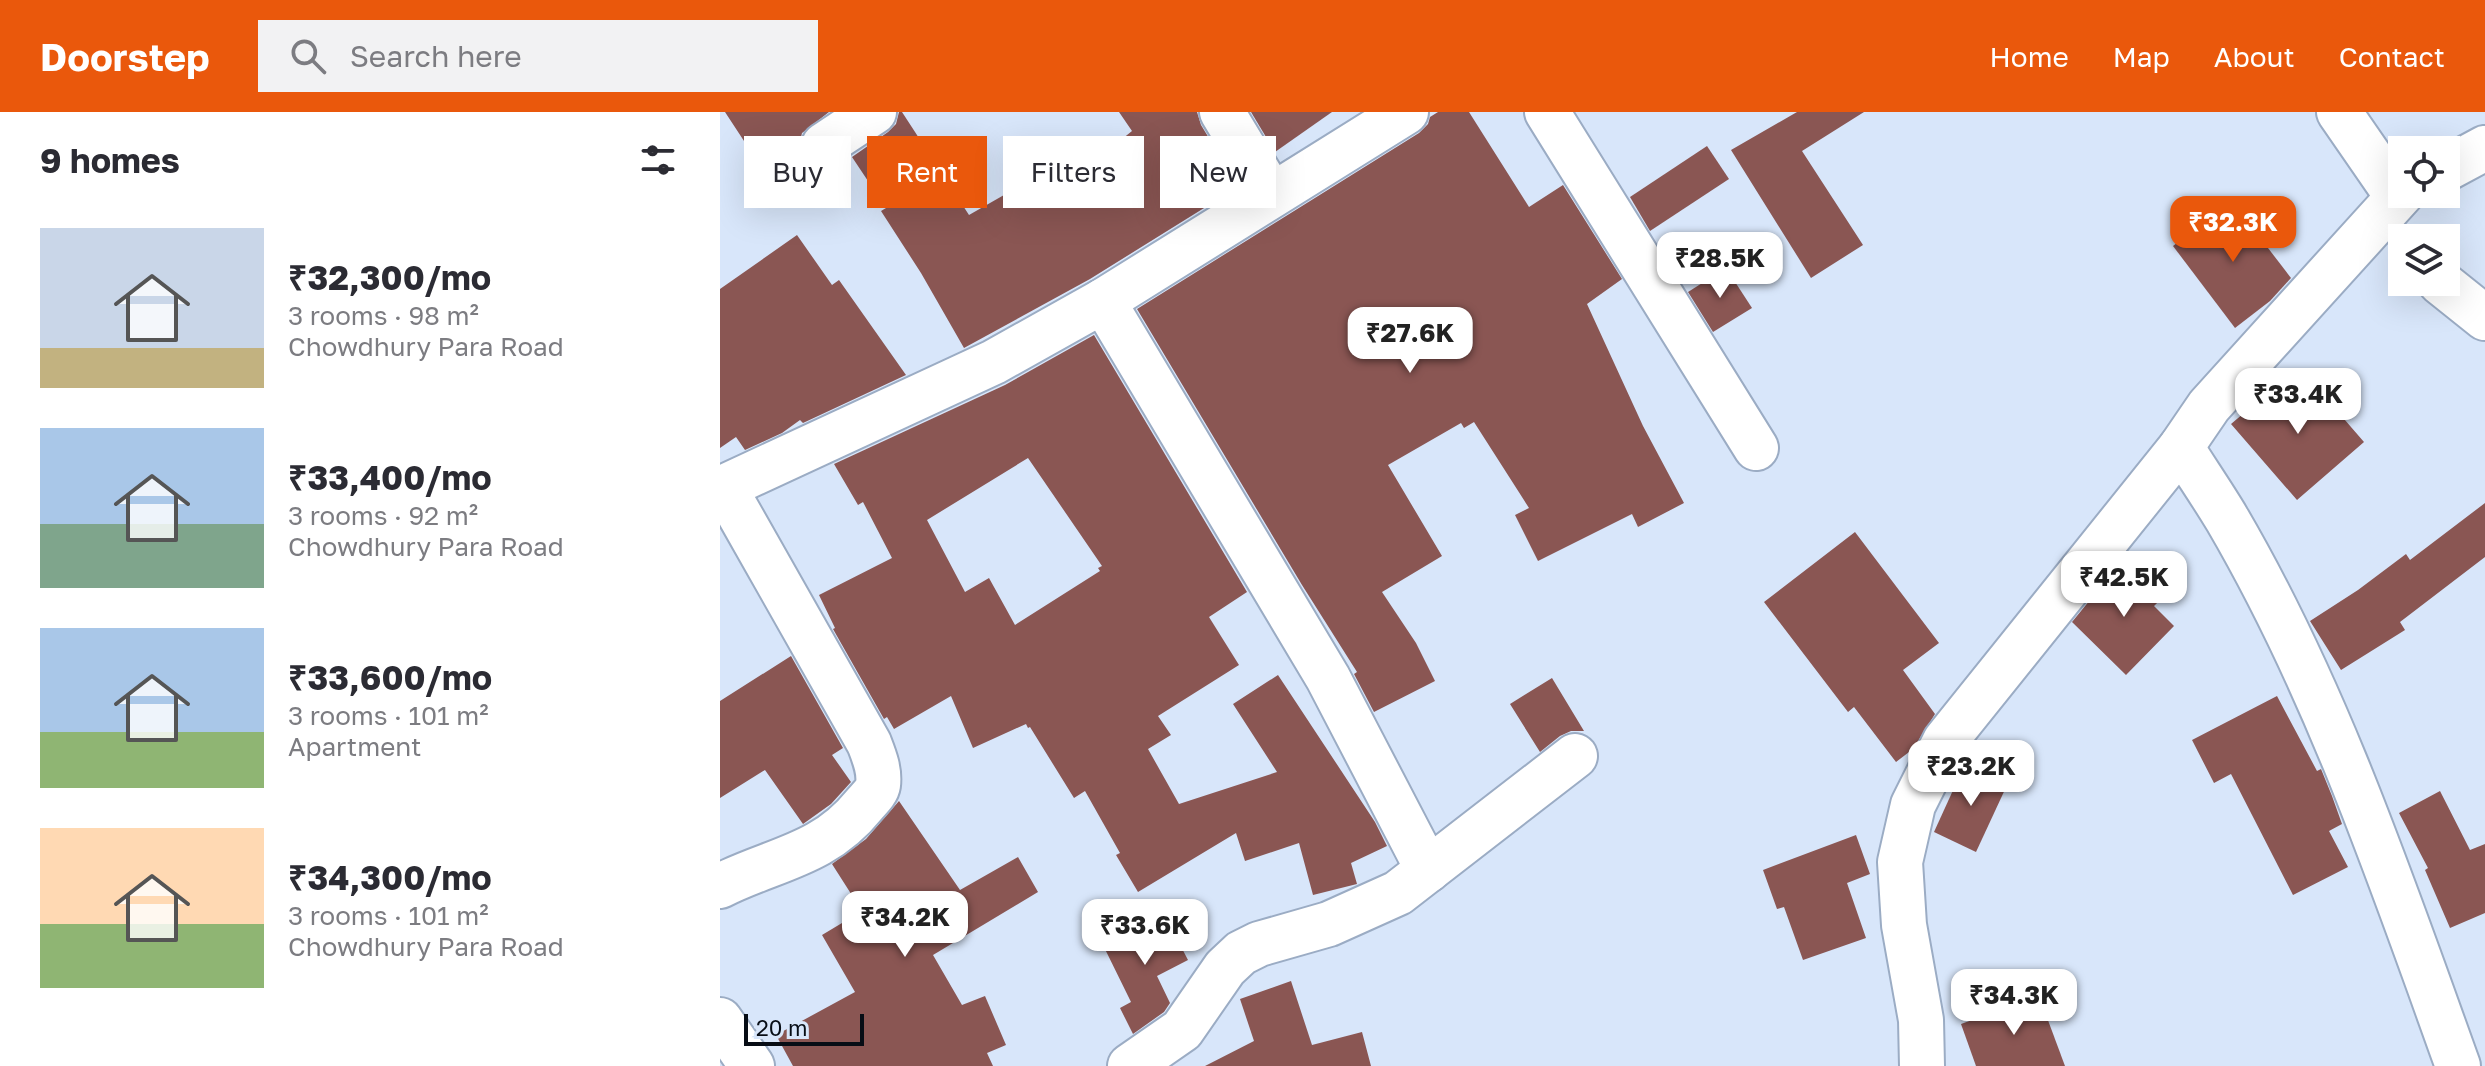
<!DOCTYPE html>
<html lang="en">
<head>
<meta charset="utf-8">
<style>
  :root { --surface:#fff; --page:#f2f2f3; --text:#2b2b33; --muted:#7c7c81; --accent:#ea580c }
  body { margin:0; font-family:"Golos Text",sans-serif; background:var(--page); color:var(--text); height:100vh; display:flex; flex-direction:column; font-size:30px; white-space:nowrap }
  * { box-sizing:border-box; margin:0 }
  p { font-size:26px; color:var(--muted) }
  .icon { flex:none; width:44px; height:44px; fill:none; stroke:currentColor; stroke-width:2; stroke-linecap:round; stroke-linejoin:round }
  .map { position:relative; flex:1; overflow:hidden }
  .sheet { display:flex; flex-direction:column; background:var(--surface); width:720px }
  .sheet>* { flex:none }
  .hud { position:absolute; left:24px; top:24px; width:760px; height:72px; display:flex; gap:16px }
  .buttons { position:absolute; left:1668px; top:24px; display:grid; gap:16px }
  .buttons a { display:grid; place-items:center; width:72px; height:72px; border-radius:0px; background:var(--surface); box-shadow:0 8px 32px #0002; font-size:40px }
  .scale { position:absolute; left:24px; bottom:20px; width:120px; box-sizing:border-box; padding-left:8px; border:4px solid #070d15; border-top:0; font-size:22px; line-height:28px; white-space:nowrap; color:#070d15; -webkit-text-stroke:6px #d8e6fa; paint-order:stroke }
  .price { position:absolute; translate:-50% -68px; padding:0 18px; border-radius:16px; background:#fff; color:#222; font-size:26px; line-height:52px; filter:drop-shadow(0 2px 4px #0008) }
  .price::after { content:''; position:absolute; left:50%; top:48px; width:24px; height:18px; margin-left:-12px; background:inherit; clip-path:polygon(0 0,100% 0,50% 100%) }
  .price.selected { background:var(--accent); color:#fff }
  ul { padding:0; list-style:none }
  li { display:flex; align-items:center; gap:24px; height:200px; padding:0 40px }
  li span { display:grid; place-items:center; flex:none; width:224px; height:160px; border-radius:0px; color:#555 }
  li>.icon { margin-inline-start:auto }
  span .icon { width:96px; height:96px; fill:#fffc; stroke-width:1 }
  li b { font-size:34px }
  h2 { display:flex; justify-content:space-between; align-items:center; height:96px; padding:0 40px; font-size:34px }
  .pill { padding:0 28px; border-radius:0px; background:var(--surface); box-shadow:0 8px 32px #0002; font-size:28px; line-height:72px }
  .pill.selected { background:var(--accent); color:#fff }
  header { display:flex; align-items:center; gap:48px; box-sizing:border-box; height:112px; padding:0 40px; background:var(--accent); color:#fff }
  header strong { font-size:38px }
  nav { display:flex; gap:44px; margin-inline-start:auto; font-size:28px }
  .search { width:560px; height:72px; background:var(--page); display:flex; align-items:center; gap:20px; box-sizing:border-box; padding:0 28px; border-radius:0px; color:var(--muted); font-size:30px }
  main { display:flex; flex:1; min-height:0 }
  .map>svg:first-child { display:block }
  .building { fill:#8a5653; fill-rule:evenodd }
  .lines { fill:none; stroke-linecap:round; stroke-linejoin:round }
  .minor-casing { stroke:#9bacc4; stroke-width:48 }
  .minor { stroke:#fff; stroke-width:44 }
</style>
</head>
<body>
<header>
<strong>Doorstep</strong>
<div class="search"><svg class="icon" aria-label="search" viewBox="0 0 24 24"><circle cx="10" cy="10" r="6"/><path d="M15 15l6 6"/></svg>Search here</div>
<nav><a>Home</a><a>Map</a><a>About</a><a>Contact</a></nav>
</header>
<main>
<section class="sheet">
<h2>9 homes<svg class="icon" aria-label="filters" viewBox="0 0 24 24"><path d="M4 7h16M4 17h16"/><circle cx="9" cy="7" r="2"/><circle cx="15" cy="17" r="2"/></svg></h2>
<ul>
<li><span style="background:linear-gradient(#c9d6e8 75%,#c2b280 0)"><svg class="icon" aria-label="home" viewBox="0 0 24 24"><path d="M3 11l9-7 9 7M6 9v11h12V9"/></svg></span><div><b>₹32,300/mo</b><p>3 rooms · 98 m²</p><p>Chowdhury Para Road</p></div></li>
<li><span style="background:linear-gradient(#a9c7e8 60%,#7fa58c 0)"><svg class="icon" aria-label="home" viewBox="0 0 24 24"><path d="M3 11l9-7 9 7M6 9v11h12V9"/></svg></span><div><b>₹33,400/mo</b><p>3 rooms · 92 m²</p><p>Chowdhury Para Road</p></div></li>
<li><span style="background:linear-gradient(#a9c7e8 65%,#8fb573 0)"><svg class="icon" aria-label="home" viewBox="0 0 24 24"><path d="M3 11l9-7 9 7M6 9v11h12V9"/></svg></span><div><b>₹33,600/mo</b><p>3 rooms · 101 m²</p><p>Apartment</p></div></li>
<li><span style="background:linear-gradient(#ffd9b3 60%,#8fb573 0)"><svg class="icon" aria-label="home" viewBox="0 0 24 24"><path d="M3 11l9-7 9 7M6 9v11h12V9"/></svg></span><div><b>₹34,300/mo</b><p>3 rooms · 101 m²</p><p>Chowdhury Para Road</p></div></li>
</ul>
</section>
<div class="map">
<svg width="1765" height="954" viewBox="0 0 1765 954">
  <rect width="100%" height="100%" fill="#d8e6fa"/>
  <g class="building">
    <path d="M 5,0 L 109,0 L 82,21 L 79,33 L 43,58 Z"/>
    <path d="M 179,0 L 182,0 L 249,103 L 310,68 L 324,90 L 412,19 L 399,0 L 477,0 L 481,13 L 515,69 L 502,78 L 505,83 L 370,167 L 244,236 L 201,161 L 161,99 L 166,96 L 132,45 L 168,20 L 176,12 Z"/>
    <path d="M 531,0 L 612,0 L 555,40 Z"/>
    <path d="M 718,0 L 749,0 L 809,95 L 843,73 L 902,167 L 867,192 L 923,314 L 964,391 L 918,415 L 912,402 L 818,449 L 795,403 L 809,396 L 754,310 L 744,316 L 741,311 L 668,353 L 722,444 L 662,480 L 696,531 L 715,569 L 654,600 L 634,562 L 637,560 L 582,473 L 417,197 L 699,21 L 708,12 L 710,5 Z"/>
    <path d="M 1077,0 L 1144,0 L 1082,39 L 1143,133 L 1091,166 L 1011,38 Z"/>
    <path d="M 987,34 L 1009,67 L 930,119 L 910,85 Z"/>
    <path d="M 1512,89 L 1571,166 L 1550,189 L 1515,216 L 1453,134 Z"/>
    <path d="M 77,123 L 112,173 L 119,168 L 186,263 L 83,311 L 80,308 L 62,321 L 25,338 L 16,325 L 0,336 L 0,177 Z"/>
    <path d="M 1006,156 L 1032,196 L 993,220 L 968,180 Z"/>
    <path d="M 374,223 L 527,480 L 489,505 L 519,553 L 438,604 L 451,623 L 428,637 L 459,692 L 557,660 L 513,592 L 558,563 L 655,710 L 667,734 L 631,751 L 637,772 L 593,783 L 579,731 L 525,749 L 516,721 L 418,780 L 396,743 L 400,741 L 365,679 L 354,686 L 310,615 L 308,616 L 306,612 L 253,636 L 231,584 L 174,617 L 167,605 L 164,607 L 113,517 L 115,516 L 99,483 L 172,446 L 143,390 L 138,393 L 114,352 L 285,273 ZM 308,346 L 382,454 L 378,456 L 380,459 L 295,513 L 269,466 L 245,480 L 207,408 Z"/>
    <path d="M 1562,269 L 1575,286 L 1592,270 L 1644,330 L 1577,388 L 1511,312 Z"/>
    <path d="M 1765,391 L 1765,445 L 1680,510 L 1685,518 L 1621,558 L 1590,509 L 1638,478 L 1686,442 L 1690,448 Z"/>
    <path d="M 1135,420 L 1219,531 L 1183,558 L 1215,602 L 1193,637 L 1176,650 L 1134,595 L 1128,600 L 1044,490 Z"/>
    <path d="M 1402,449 L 1441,487 L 1434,494 L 1454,514 L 1406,563 L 1352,510 Z"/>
    <path d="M 71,544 L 123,636 L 112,643 L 131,670 L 111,692 L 83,712 L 45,658 L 0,686 L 0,589 Z"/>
    <path d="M 832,566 L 864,619 L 851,619 L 840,624 L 820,640 L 790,592 Z"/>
    <path d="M 1557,584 L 1597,659 L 1601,657 L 1612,684 L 1622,712 L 1609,719 L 1628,755 L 1573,783 L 1511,662 L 1494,671 L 1472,628 Z"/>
    <path d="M 1245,652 L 1288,671 L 1256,740 L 1214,720 Z"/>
    <path d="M 1720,679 L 1750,738 L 1765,732 L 1765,801 L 1730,816 L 1705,758 L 1708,756 L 1679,701 Z"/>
    <path d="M 179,689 L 240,778 L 298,745 L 318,780 L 213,843 L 242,893 L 265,884 L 286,933 L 267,941 L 273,954 L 73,954 L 56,923 L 135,880 L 102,823 L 142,799 L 112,752 L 146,727 Z"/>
    <path d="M 1136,723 L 1150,762 L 1127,771 L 1146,826 L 1083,848 L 1064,795 L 1057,797 L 1043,758 Z"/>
    <path d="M 443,800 L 468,848 L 437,864 L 450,891 L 444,900 L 413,922 L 400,896 L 411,890 L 382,831 Z"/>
    <path d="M 571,869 L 592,933 L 642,920 L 651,954 L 485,954 L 534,929 L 520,887 Z"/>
    <path d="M 1319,884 L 1345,954 L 1256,954 L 1241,912 Z"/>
  </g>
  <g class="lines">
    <g class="minor-casing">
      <g id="minor">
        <path d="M 502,0 L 552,83"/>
        <path d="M 827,0 L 1036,336"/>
        <path d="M 1619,0 L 1677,84"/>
        <path d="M 104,33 L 154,0"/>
        <path d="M 1726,57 L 1765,36"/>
        <path d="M 1720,170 L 1765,206"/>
        <path d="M 383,189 L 608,566 L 708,758"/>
        <path d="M 1461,335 C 1476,359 1492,382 1507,407 C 1607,578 1671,768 1738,954"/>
        <path d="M 0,377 L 274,250 L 383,189 L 686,0"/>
        <path d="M 0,774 C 53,747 103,744 144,693 C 149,687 157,680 158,673 C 160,658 154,644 149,631 L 4,375"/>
        <path d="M 0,908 L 32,954"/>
        <path d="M 410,954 L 462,918 L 505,856 L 521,841 L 539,832 L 609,812 L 678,781 L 855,644"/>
        <path d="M 1202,954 L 1201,908 L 1184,813 L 1180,750 L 1193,693 L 1225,629 L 1461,335 L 1489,294 L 1682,81"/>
      </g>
    </g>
    <use href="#minor" class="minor"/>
  </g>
</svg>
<div class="buttons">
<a><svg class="icon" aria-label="locate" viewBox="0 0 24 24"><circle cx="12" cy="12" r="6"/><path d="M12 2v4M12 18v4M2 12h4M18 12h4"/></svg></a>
<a><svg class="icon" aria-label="layers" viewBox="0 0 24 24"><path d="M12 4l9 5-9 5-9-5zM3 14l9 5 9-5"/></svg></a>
</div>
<div class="scale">20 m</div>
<b class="price selected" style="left:1513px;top:152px">₹32.3K</b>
<b class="price" style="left:1000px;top:188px">₹28.5K</b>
<b class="price" style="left:690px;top:263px">₹27.6K</b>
<b class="price" style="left:1578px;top:324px">₹33.4K</b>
<b class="price" style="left:1404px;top:507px">₹42.5K</b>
<b class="price" style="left:1251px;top:696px">₹23.2K</b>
<b class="price" style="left:185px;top:847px">₹34.2K</b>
<b class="price" style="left:425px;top:855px">₹33.6K</b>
<b class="price" style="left:1294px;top:925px">₹34.3K</b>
<div class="hud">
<a class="pill">Buy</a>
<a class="pill selected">Rent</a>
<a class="pill">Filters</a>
<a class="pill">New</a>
</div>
</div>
</main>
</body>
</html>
